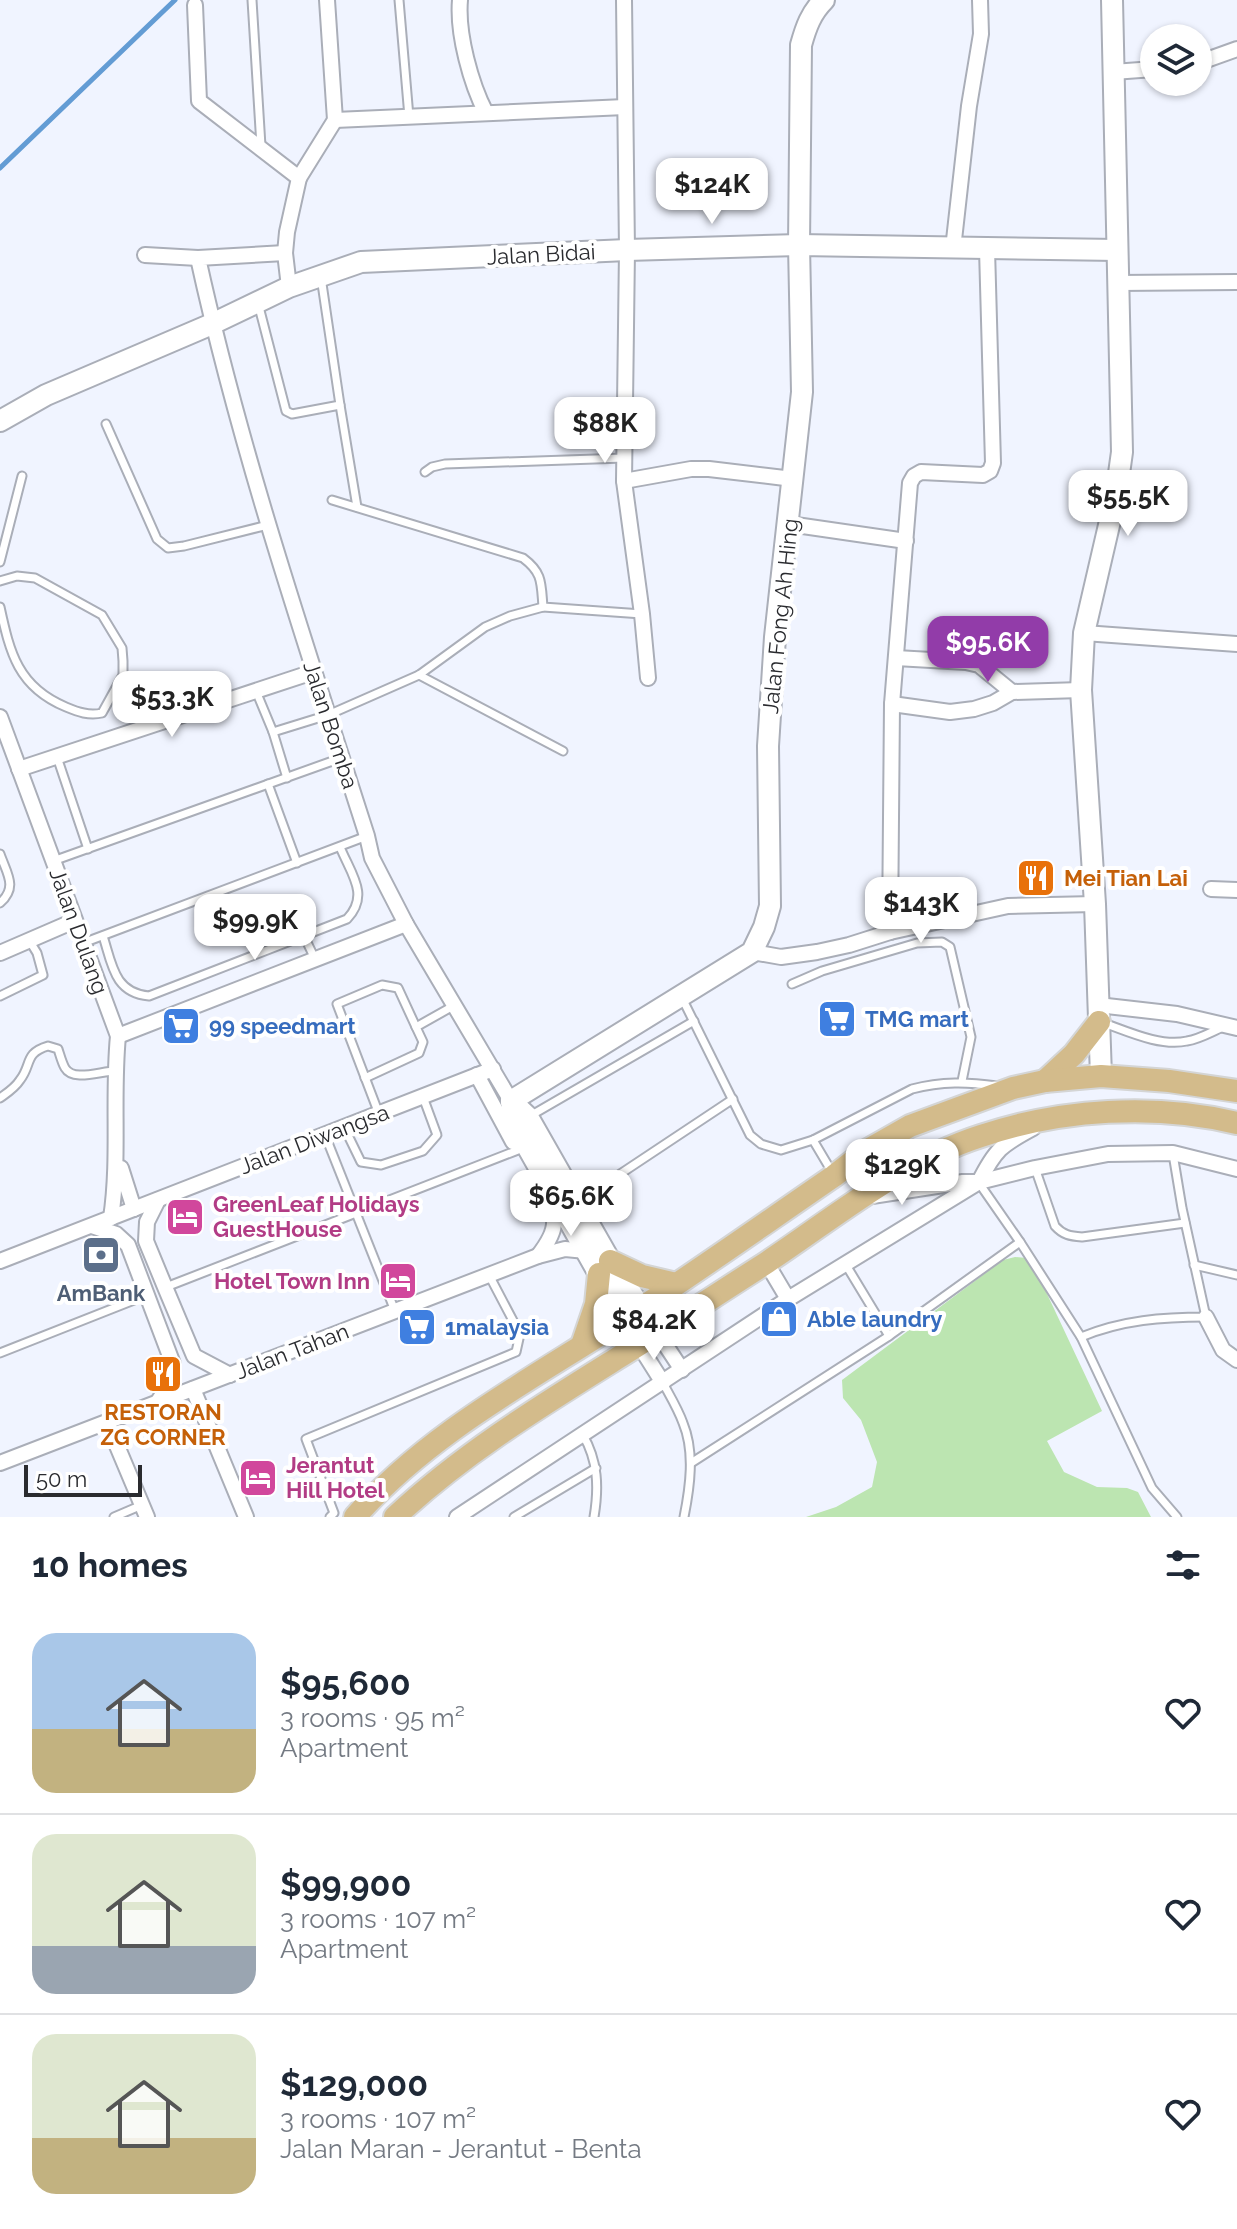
<!DOCTYPE html>
<html lang="en">
<head>
<meta charset="utf-8">
<style>
  :root { --surface:#fff; --page:#f6f6f7; --text:#1f2937; --muted:#747a83; --line:#e0e1e3; --accent:#923ca9 }
  body { margin:0; font-family:Raleway,sans-serif; background:var(--page); color:var(--text); height:100vh; display:flex; flex-direction:column; font-size:30px; white-space:nowrap }
  * { box-sizing:border-box; margin:0 }
  p { font-size:26px; color:var(--muted) }
  .icon { flex:none; width:44px; height:44px; fill:none; stroke:currentColor; stroke-width:2; stroke-linecap:round; stroke-linejoin:round }
  .map { position:relative; height:1517px; overflow:hidden }
  .side { display:flex; flex-direction:column; background:var(--surface); flex:1 }
  .side>* { flex:none }
  .controls { position:absolute; left:1140px; top:24px; display:grid; gap:16px }
  .controls a { display:grid; place-items:center; width:72px; height:72px; border-radius:50%; background:var(--surface); box-shadow:0 2px 6px #0004; font-size:40px }
  .scale { position:absolute; left:24px; bottom:20px; width:118px; box-sizing:border-box; padding-left:8px; border:4px solid #2a2b2f; border-top:0; font-size:22px; line-height:28px; white-space:nowrap; color:#2a2b2f; -webkit-text-stroke:6px #fff; paint-order:stroke }
  .price { position:absolute; translate:-50% -68px; padding:0 18px; border-radius:16px; background:#fff; color:#222; font-size:26px; line-height:52px; filter:drop-shadow(0 2px 4px #0008) }
  .price::after { content:''; position:absolute; left:50%; top:48px; width:24px; height:18px; margin-left:-12px; background:inherit; clip-path:polygon(0 0,100% 0,50% 100%) }
  .price.current { background:var(--accent); color:#fff }
  ul { padding:0; list-style:none }
  li { display:flex; align-items:center; gap:24px; height:200px; padding:0 32px }
  li+li { border-top:2px solid var(--line) }
  li span { display:grid; place-items:center; flex:none; width:224px; height:160px; border-radius:24px; color:#555 }
  li>.icon { margin-inline-start:auto }
  span .icon { width:96px; height:96px; fill:#fffc; stroke-width:1 }
  li b { font-size:34px }
  h2 { display:flex; justify-content:space-between; align-items:center; height:96px; padding:0 32px; font-size:34px }
  .map>svg:first-child { display:block }
  .green { fill:#bce5b1 }
  .lines { fill:none; stroke-linecap:round; stroke-linejoin:round }
  .stream { stroke:#639cd4; stroke-width:5 }
  .lane-casing { stroke:#aaaeb8; stroke-width:11 }
  .street-casing { stroke:#aaaeb8; stroke-width:18 }
  .secondary-casing { stroke:#aaaeb8; stroke-width:24 }
  .primary-casing { stroke:#d4d5d5; stroke-width:26 }
  .lane { stroke:#fff; stroke-width:7 }
  .street { stroke:#fff; stroke-width:14 }
  .secondary { stroke:#fff; stroke-width:20 }
  .primary { stroke:#d3bb8b; stroke-width:22 }
  .labels { text-anchor:middle; dominant-baseline:central; stroke-width:8; stroke-linejoin:round; paint-order:stroke }
  .street-label { font-size:22px; fill:#2a2b2f; stroke:#fff }
  .food-label { font-size:22px; font-weight:bold; fill:#c56008; stroke:#fff; text-anchor:start }
  .shop-label { font-size:22px; font-weight:bold; fill:#366cbe; stroke:#fff; text-anchor:start }
  .hotel-label { font-size:22px; font-weight:bold; fill:#b23c85; stroke:#fff; text-anchor:start }
  .service-label { font-size:22px; font-weight:bold; fill:#4e5e75; stroke:#fff }
</style>
</head>
<body>
<div class="map">
<svg width="1237" height="1517" viewBox="0 0 1237 1517">
  <rect width="100%" height="100%" fill="#f0f4ff"/>
  <path class="green" d="M 1015,1257 L 1027,1258 L 1033,1264 L 1102,1411 L 1047,1441 L 1064,1472 L 1097,1487 L 1127,1488 L 1138,1492 L 1151,1517 L 806,1517 L 836,1507 L 872,1487 L 877,1462 L 861,1420 L 843,1398 L 842,1380 L 1003,1260 Z"/>
  <g class="lines">
    <path class="stream" d="M 0,168 L 175,0"/>
    <g class="lane-casing">
      <g id="lane">
        <path d="M 252,0 L 261,146"/>
        <path d="M 399,0 L 409,117"/>
        <path d="M 258,303 L 286,411 L 292,414 L 340,405 L 321,277"/>
        <path d="M 340,405 L 357,507"/>
        <path d="M 106,424 L 157,539 L 168,548 L 184,546 L 268,525"/>
        <path d="M 425,472 L 432,467 L 445,464 L 624,458"/>
        <path d="M 332,500 L 523,558 C 543,573 541,583 543,607 L 642,614"/>
        <path d="M 0,562 L 22,476"/>
        <path d="M 0,581 L 17,576 L 35,578 L 102,615 L 122,648 L 123,661 L 123,675 L 102,713 C 89,716 78,712 66,707 C 18,687 10,653 0,607"/>
        <path d="M 419,675 L 563,751"/>
        <path d="M 256,691 L 273,732"/>
        <path d="M 57,757 L 88,849"/>
        <path d="M 287,778 L 273,732 L 328,715 L 419,675 L 485,627 L 510,616 L 543,607"/>
        <path d="M 268,784 L 297,863"/>
        <path d="M 0,854 C 7,874 18,887 0,903"/>
        <path d="M 53,861 L 341,758"/>
        <path d="M 103,936 C 112,964 114,993 149,996 L 347,919 C 370,895 351,874 340,847"/>
        <path d="M 304,936 L 315,959"/>
        <path d="M 83,943 L 367,836"/>
        <path d="M 792,984 L 822,971 L 917,943 L 942,942 L 950,947 L 971,1037 L 962,1081"/>
        <path d="M 0,996 L 43,975 L 37,953 L 29,940"/>
        <path d="M 682,998 L 750,1135 L 761,1144 L 781,1150 L 813,1140 L 912,1089 C 942,1081 968,1082 997,1086"/>
        <path d="M 1101,1022 C 1127,1031 1160,1047 1187,1041 C 1200,1039 1211,1032 1223,1027"/>
        <path d="M 365,1078 L 419,1053 L 423,1042 L 416,1027 L 455,1005"/>
        <path d="M 0,1098 C 7,1093 15,1088 20,1080 C 32,1065 24,1053 48,1046 L 58,1049 C 60,1055 62,1063 65,1068 C 73,1082 101,1071 115,1071"/>
        <path d="M 379,1114 L 337,1004 L 382,985 L 398,988 L 416,1027"/>
        <path d="M 530,1116 L 694,1021"/>
        <path d="M 344,1127 L 361,1162 L 381,1165 L 423,1151 L 437,1135 L 423,1097"/>
        <path d="M 325,1135 L 395,1311"/>
        <path d="M 813,1140 L 832,1172"/>
        <path d="M 1035,1168 L 1055,1226 C 1063,1235 1070,1236 1082,1237 L 1185,1223"/>
        <path d="M 979,1183 L 1020,1242 L 1081,1337 L 1152,1488 L 1177,1517"/>
        <path d="M 578,1202 L 733,1099"/>
        <path d="M 846,1265 L 889,1336"/>
        <path d="M 1194,1265 L 1237,1275"/>
        <path d="M 166,1287 L 518,1150"/>
        <path d="M 1081,1337 C 1122,1320 1163,1317 1206,1317 L 1182,1208 L 1173,1154"/>
        <path d="M 0,1353 L 147,1295"/>
        <path d="M 663,1383 C 670,1396 678,1409 683,1423 C 695,1452 690,1487 684,1517"/>
        <path d="M 583,1435 C 598,1461 599,1487 594,1517"/>
        <path d="M 691,1463 L 889,1336 L 1020,1242"/>
        <path d="M 114,1517 L 142,1505"/>
        <path d="M 330,1517 L 334,1513 L 306,1439 L 516,1352 L 520,1334 L 489,1275"/>
        <path d="M 514,1517 L 596,1468"/>
      </g>
    </g>
    <g class="street-casing">
      <g id="street">
        <path d="M 460,0 C 457,34 471,84 486,113"/>
        <path d="M 624,0 L 627,250 L 624,481 L 642,614 L 648,678"/>
        <path d="M 195,5 L 199,101 L 299,178 L 287,232 L 285,253 L 289,287"/>
        <path d="M 1198,63 L 1237,49"/>
        <path d="M 1113,72 L 1154,69"/>
        <path d="M 335,120 L 625,107"/>
        <path d="M 299,178 L 335,120 L 327,0"/>
        <path d="M 953,249 L 969,106 L 981,34 L 980,0"/>
        <path d="M 285,253 L 198,258 C 241,454 306,645 367,836 L 372,858 L 406,924 L 511,1101"/>
        <path d="M 145,255 L 198,258"/>
        <path d="M 1118,283 L 1237,282"/>
        <path d="M 624,481 L 691,469 L 709,469 L 793,479"/>
        <path d="M 789,524 L 906,541"/>
        <path d="M 1084,633 L 1237,644"/>
        <path d="M 896,658 L 966,662 L 979,665 L 1012,692"/>
        <path d="M 892,704 L 950,712 L 974,709 L 993,703 L 1012,692 L 1081,690"/>
        <path d="M 0,717 L 118,1036 C 112,1097 120,1158 111,1218"/>
        <path d="M 19,769 L 313,672"/>
        <path d="M 1211,889 L 1237,890"/>
        <path d="M 890,932 L 892,704 L 910,483 L 914,476 L 921,472 L 983,475 L 990,471 L 993,463 L 987,249"/>
        <path d="M 752,952 L 781,957 L 817,952 L 849,945 L 890,932 L 1008,906 L 1095,904"/>
        <path d="M 0,953 L 74,921"/>
        <path d="M 1098,1005 L 1177,1014 L 1237,1028"/>
        <path d="M 118,1036 L 406,924"/>
        <path d="M 477,1075 L 513,1142"/>
        <path d="M 121,1168 L 134,1209"/>
        <path d="M 533,1177 C 553,1213 566,1220 538,1256"/>
        <path d="M 872,1196 L 963,1182 L 979,1182 L 1035,1168 L 1108,1154 L 1173,1153 L 1237,1169"/>
        <path d="M 158,1200 L 147,1222 L 146,1241 L 165,1287 L 194,1356 L 230,1375"/>
        <path d="M 92,1226 L 116,1234 L 128,1245 L 173,1364 L 171,1381 L 157,1403"/>
        <path d="M 0,1261 L 493,1069"/>
        <path d="M 766,1262 L 788,1299"/>
        <path d="M 1206,1317 L 1223,1350 L 1237,1360"/>
        <path d="M 657,1332 L 682,1370"/>
        <path d="M 639,1345 L 663,1383"/>
        <path d="M 193,1389 L 246,1517"/>
        <path d="M 107,1422 L 147,1517"/>
        <path d="M 0,1463 L 538,1256 L 565,1249 L 586,1251"/>
        <path d="M 457,1517 L 788,1299 L 979,1182 C 995,1150 1001,1145 1033,1128"/>
      </g>
    </g>
    <g class="secondary-casing">
      <g id="secondary">
        <path d="M 0,421 L 46,395 L 212,324 L 289,287 L 361,262 L 627,250 L 799,245 L 1117,250"/>
        <path d="M 1101,1076 L 1095,904 L 1081,690 L 1084,633 L 1116,495 L 1122,452 L 1112,0"/>
        <path d="M 511,1101 L 752,952 L 764,927 L 770,906 L 768,746 L 775,637 L 802,392 L 799,245 L 801,45 C 806,27 811,13 824,0"/>
        <path d="M 511,1101 L 515,1125 L 639,1345"/>
        <path d="M 511,1101 L 528,1117 L 610,1261 L 657,1332"/>
      </g>
    </g>
    <g class="primary-casing">
      <g id="primary">
        <path d="M 1045,1081 L 1074,1054 L 1099,1022"/>
        <path d="M 610,1261 L 642,1276 L 676,1284"/>
        <path d="M 582,1345 L 596,1304 L 599,1274"/>
        <path d="M 355,1517 C 427,1434 532,1379 623,1320 C 695,1273 764,1224 834,1176 L 866,1151 L 910,1126 L 1013,1088 L 1045,1081 L 1101,1076 L 1169,1081 L 1237,1091"/>
        <path d="M 395,1517 C 461,1455 539,1407 616,1359 C 665,1329 714,1296 763,1265 C 833,1219 900,1162 981,1136 C 1061,1109 1155,1103 1237,1123"/>
      </g>
    </g>
    <use href="#lane" class="lane"/>
    <use href="#street" class="street"/>
    <use href="#secondary" class="secondary"/>
    <use href="#primary" class="primary"/>
  </g>
  <defs>
    <g id="restaurant-square" transform="scale(2)"><rect x="-9" y="-9" width="18" height="18" rx="4" fill="#e8710a" stroke="#fff"/><path d="M-5-6h1v4h1v-4h1v4h1v-4h1v5L-1.5 .5V6h-2V.5L-5-1ZM5-6V6H3V1.5H1.5Q1.5-4 5-6Z" fill="#fff"/></g>
    <g id="supermarket-square" transform="scale(2)"><rect x="-9" y="-9" width="18" height="18" rx="4" fill="#3f7fe0" stroke="#fff"/><path d="M-6-5.5h2.5l.6 2H6L4.5 2H-2.5L-4.4-4H-6ZM-1.5 3.2a1.3 1.3 0 1 0 .1 0ZM3 3.2a1.3 1.3 0 1 0 .1 0Z" fill="#fff"/></g>
    <g id="hotel-square" transform="scale(2)"><rect x="-9" y="-9" width="18" height="18" rx="4" fill="#d1479c" stroke="#fff"/><path d="M-6-4.5h1.5V1H6V5H4.5V3h-9V5H-6ZM-4 0a1.8 1.8 0 1 1 3.6 0ZM.5 0V-2.5h3Q6-2.5 6 0Z" fill="#fff"/></g>
    <g id="bank-square" transform="scale(2)"><rect x="-9" y="-9" width="18" height="18" rx="4" fill="#5c6f8a" stroke="#fff"/><path d="M-6-4H6V4H-6ZM0-2.3a2.3 2.3 0 1 0 0 4.6a2.3 2.3 0 1 0 0-4.6Z" fill="#fff"/></g>
    <g id="shop-square" transform="scale(2)"><rect x="-9" y="-9" width="18" height="18" rx="4" fill="#3f7fe0" stroke="#fff"/><path d="M-5-2.5h2.3a2.7 3.5 0 0 1 5.4 0H5L5.5 6h-11ZM-1.5-2.5h3a1.5 2.3 0 0 0-3 0Z" fill="#fff"/></g>
  </defs>
  <g fill-rule="evenodd">
    <use href="#restaurant-square" x="1036" y="878"/>
    <use href="#supermarket-square" x="837" y="1019"/>
    <use href="#supermarket-square" x="181" y="1026"/>
    <use href="#hotel-square" x="185" y="1217"/>
    <use href="#bank-square" x="101" y="1255"/>
    <use href="#hotel-square" x="398" y="1281"/>
    <use href="#shop-square" x="779" y="1319"/>
    <use href="#supermarket-square" x="417" y="1327"/>
    <use href="#restaurant-square" x="163" y="1374"/>
    <use href="#hotel-square" x="258" y="1478"/>
  </g>
  <g class="labels">
    <g class="street-label">
      <text transform="translate(541 254) rotate(-3)">Jalan Bidai</text>
      <text transform="translate(780 616) rotate(-84)">Jalan Fong Ah Hing</text>
      <text transform="translate(331 725) rotate(72)">Jalan Bomba</text>
      <text transform="translate(79 931) rotate(70)">Jalan Dulang</text>
      <text transform="translate(314 1139) rotate(-21)">Jalan Diwangsa</text>
      <text transform="translate(292 1351) rotate(-21)">Jalan Tahan</text>
    </g>
    <g class="food-label">
      <text x="1064" y="878">Mei Tian Lai</text>
      <text x="163" y="1412" text-anchor="middle">RESTORAN<tspan x="163" dy="25">ZG CORNER</tspan></text>
    </g>
    <g class="shop-label">
      <text x="865" y="1019">TMG mart</text>
      <text x="209" y="1026">99 speedmart</text>
      <text x="807" y="1319">Able laundry</text>
      <text x="445" y="1327">1malaysia</text>
    </g>
    <g class="hotel-label">
      <text x="213" y="1204">GreenLeaf Holidays<tspan x="213" dy="25">GuestHouse</tspan></text>
      <text x="370" y="1281" text-anchor="end">Hotel Town Inn</text>
      <text x="286" y="1465">Jerantut<tspan x="286" dy="25">Hill Hotel</tspan></text>
    </g>
    <g class="service-label">
      <text x="101" y="1293">AmBank</text>
    </g>
  </g>
</svg>
<div class="controls">
<a><svg class="icon" aria-label="layers" viewBox="0 0 24 24"><path d="M12 4l9 5-9 5-9-5zM3 14l9 5 9-5"/></svg></a>
</div>
<div class="scale">50 m</div>
<b class="price" style="left:712px;top:226px">$124K</b>
<b class="price" style="left:605px;top:465px">$88K</b>
<b class="price" style="left:1128px;top:538px">$55.5K</b>
<b class="price current" style="left:988px;top:684px">$95.6K</b>
<b class="price" style="left:172px;top:739px">$53.3K</b>
<b class="price" style="left:921px;top:945px">$143K</b>
<b class="price" style="left:255px;top:962px">$99.9K</b>
<b class="price" style="left:902px;top:1207px">$129K</b>
<b class="price" style="left:571px;top:1238px">$65.6K</b>
<b class="price" style="left:654px;top:1362px">$84.2K</b>
</div>
<section class="side">
<h2>10 homes<svg class="icon" aria-label="filters" viewBox="0 0 24 24"><path d="M4 7h16M4 17h16"/><circle cx="9" cy="7" r="2"/><circle cx="15" cy="17" r="2"/></svg></h2>
<ul>
<li><span style="background:linear-gradient(#a9c7e8 60%,#c2b280 0)"><svg class="icon" aria-label="home" viewBox="0 0 24 24"><path d="M3 11l9-7 9 7M6 9v11h12V9"/></svg></span><div><b>$95,600</b><p>3 rooms · 95 m²</p><p>Apartment</p></div><svg class="icon" aria-label="heart" viewBox="0 0 24 24"><path d="M12 20l-8-8c-3-5 5-10 8-4 3-6 11-1 8 4z"/></svg></li>
<li><span style="background:linear-gradient(#dfe7d0 70%,#9aa5b1 0)"><svg class="icon" aria-label="home" viewBox="0 0 24 24"><path d="M3 11l9-7 9 7M6 9v11h12V9"/></svg></span><div><b>$99,900</b><p>3 rooms · 107 m²</p><p>Apartment</p></div><svg class="icon" aria-label="heart" viewBox="0 0 24 24"><path d="M12 20l-8-8c-3-5 5-10 8-4 3-6 11-1 8 4z"/></svg></li>
<li><span style="background:linear-gradient(#dfe7d0 65%,#c2b280 0)"><svg class="icon" aria-label="home" viewBox="0 0 24 24"><path d="M3 11l9-7 9 7M6 9v11h12V9"/></svg></span><div><b>$129,000</b><p>3 rooms · 107 m²</p><p>Jalan Maran - Jerantut - Benta</p></div><svg class="icon" aria-label="heart" viewBox="0 0 24 24"><path d="M12 20l-8-8c-3-5 5-10 8-4 3-6 11-1 8 4z"/></svg></li>
</ul>
</section>
</body>
</html>
